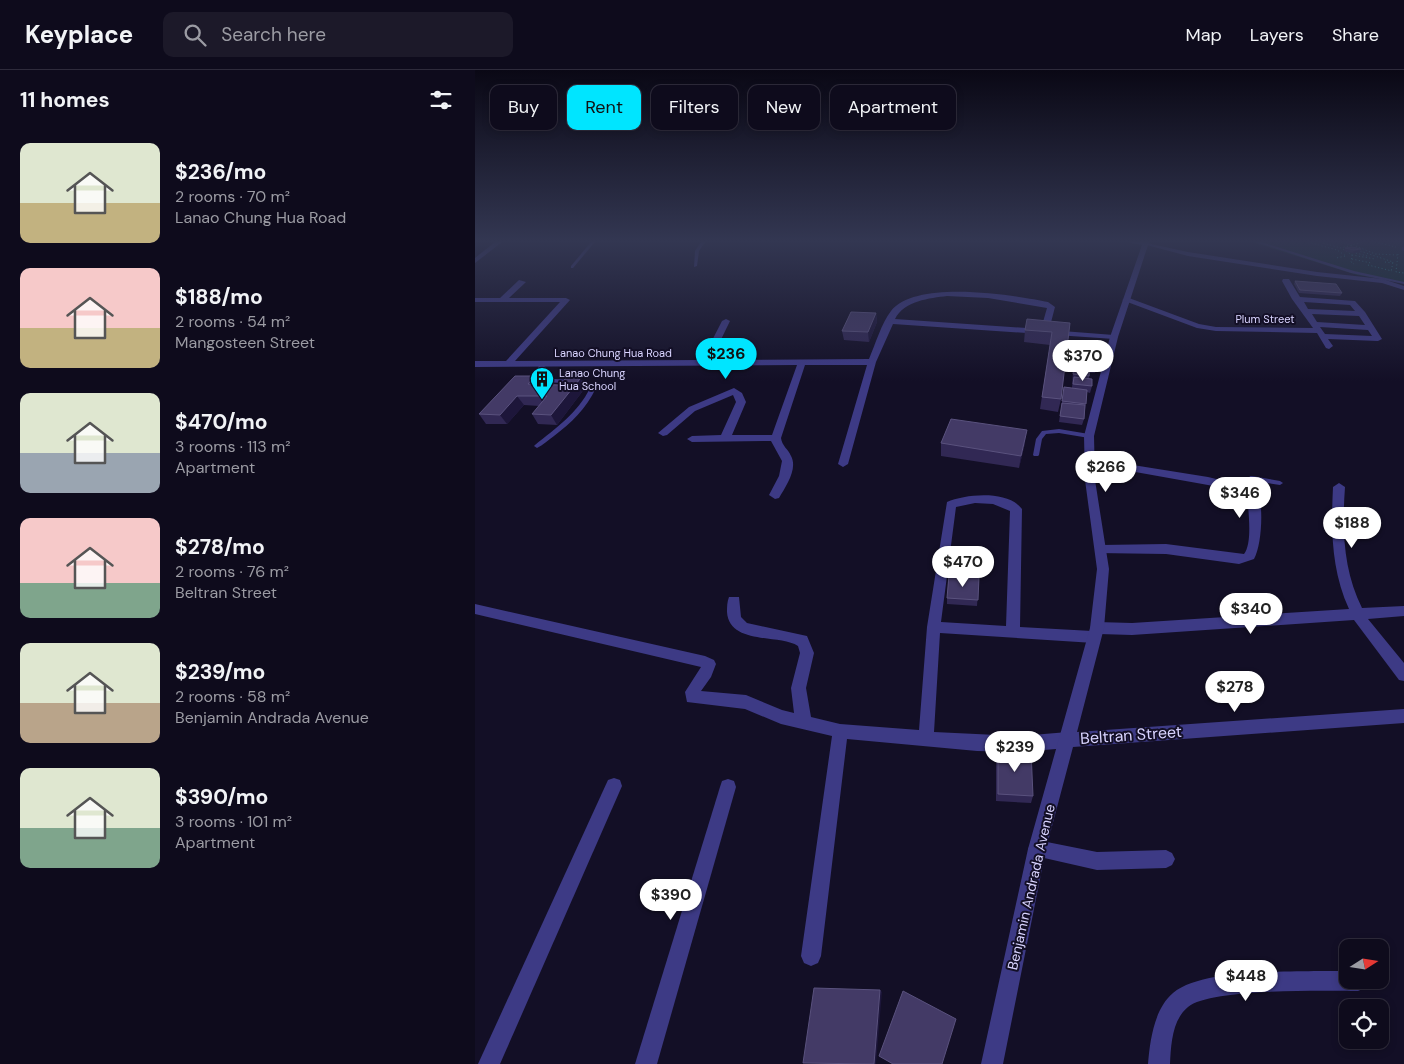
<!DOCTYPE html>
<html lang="en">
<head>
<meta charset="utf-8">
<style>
  :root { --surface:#0e0b1c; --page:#1c1929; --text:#f1f3f6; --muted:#9b9ba3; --line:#2e2b3b; --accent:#00e5ff }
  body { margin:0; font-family:"DM Sans",sans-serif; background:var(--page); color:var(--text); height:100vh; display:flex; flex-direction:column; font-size:19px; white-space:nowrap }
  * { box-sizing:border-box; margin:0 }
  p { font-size:16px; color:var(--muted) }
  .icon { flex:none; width:28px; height:28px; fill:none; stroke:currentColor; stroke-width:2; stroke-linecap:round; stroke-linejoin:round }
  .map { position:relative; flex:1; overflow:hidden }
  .sheet { display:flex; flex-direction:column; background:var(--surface); width:475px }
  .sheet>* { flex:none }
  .guide { position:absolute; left:15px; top:15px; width:475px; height:45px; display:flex; gap:10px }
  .needle { width:32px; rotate:78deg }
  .controls { position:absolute; left:864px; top:869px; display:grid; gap:10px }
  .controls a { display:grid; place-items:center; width:50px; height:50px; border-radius:10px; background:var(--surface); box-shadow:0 2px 8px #0003,0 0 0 1px var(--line); font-size:25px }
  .price { position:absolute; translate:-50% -42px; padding:0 11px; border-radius:18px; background:#fff; color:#222; font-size:16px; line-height:32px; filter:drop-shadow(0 1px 2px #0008) }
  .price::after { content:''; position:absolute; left:50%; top:30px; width:15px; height:11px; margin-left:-8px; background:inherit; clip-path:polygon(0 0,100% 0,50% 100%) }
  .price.current { background:var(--accent); color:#111 }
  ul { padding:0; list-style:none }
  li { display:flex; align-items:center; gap:15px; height:125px; padding:0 20px }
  li span { display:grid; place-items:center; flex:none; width:140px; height:100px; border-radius:10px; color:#555 }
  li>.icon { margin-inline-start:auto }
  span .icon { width:60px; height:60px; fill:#fffc; stroke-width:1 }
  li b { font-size:21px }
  h2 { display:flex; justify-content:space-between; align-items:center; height:60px; padding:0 20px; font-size:21px }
  .chip { padding:0 18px; border-radius:10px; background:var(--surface); box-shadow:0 2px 8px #0003,0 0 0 1px var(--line); font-size:18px; line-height:45px }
  .chip.current { background:var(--accent); color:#111 }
  header { display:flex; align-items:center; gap:30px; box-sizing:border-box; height:70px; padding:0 25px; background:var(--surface); border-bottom:1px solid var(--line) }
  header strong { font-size:24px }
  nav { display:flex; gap:28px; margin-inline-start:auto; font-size:18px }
  .search { width:350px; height:45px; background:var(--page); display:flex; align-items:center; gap:12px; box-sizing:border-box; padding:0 18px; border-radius:10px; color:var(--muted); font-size:19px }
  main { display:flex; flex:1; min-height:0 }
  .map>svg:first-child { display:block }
  .green { fill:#12302f }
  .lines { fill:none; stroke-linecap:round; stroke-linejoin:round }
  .path { stroke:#2fb8b0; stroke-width:1; stroke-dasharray:1 2.5; stroke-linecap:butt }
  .service { fill:#3d3a85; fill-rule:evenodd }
  .minor { fill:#3d3a85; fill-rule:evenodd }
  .tertiary { fill:#3d3a85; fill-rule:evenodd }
  .wall { fill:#312854 }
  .shaded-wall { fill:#1d163a }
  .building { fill:#433a66; stroke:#5a527e }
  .labels { text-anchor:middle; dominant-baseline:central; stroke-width:4; stroke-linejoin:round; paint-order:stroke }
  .far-street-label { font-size:11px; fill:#d9d4ff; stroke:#130f26 }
  .far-poi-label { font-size:11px; fill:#d9d4ff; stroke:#130f26; text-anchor:start }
  .street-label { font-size:14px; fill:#d9d4ff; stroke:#130f26 }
  .near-street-label { font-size:16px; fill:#d9d4ff; stroke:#130f26 }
</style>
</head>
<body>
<header>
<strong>Keyplace</strong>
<div class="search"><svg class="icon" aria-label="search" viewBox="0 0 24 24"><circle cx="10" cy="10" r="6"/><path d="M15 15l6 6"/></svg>Search here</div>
<nav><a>Map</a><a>Layers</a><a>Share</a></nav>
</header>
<main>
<section class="sheet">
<h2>11 homes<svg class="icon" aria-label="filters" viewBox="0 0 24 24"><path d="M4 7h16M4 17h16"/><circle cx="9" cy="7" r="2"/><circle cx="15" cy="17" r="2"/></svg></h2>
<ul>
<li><span style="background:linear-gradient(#dfe7d0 60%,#c2b280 0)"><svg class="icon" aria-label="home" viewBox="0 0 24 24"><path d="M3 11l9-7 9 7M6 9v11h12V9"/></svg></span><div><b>$236/mo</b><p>2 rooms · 70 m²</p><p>Lanao Chung Hua Road</p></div></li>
<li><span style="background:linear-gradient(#f6c9c9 60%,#c2b280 0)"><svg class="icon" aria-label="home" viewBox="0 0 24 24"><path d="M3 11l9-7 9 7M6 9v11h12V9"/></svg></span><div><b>$188/mo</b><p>2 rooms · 54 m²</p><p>Mangosteen Street</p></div></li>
<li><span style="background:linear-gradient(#dfe7d0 60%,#9aa5b1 0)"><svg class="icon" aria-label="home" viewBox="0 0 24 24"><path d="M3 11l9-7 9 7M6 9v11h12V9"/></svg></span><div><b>$470/mo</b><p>3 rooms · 113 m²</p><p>Apartment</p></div></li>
<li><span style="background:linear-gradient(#f6c9c9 65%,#7fa58c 0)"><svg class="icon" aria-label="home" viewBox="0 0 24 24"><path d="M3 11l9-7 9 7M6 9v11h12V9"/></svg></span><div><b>$278/mo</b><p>2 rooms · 76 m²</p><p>Beltran Street</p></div></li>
<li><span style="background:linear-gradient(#dfe7d0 60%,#b9a48a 0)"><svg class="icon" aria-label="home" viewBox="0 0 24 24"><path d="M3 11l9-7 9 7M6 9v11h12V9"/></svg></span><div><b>$239/mo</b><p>2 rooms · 58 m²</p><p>Benjamin Andrada Avenue</p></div></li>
<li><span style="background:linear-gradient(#dfe7d0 60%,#7fa58c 0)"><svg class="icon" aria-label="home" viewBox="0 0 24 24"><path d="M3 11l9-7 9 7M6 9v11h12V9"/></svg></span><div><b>$390/mo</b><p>3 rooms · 101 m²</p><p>Apartment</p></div></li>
</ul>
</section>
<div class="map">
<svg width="929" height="994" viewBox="0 0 929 994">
  <rect width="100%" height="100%" fill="#130f26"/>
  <path class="green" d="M 776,172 L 929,172 L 929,213 L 882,205 Z"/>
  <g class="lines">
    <g class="path">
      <path d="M 833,172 L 862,180 L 871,186 L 861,188"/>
      <path d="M 845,172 L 866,178 L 888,172"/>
      <path d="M 866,172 L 879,176"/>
      <path d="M 900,172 L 921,177"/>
      <path d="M 881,176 L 900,184 L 923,185"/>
      <path d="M 868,179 L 877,185 L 876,192 L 879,194"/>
      <path d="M 882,180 L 918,192 L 916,202"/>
      <path d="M 881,183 L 892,186"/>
      <path d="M 923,184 L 921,202 L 929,203"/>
      <path d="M 877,185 L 900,189"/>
      <path d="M 877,189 L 896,193"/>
      <path d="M 910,192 L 918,193"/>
      <path d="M 893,195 L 917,201"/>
    </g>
    <g class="service">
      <path d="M 116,172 L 120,172 L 98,198 L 96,198 L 96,196 Z"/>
      <path d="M 226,172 L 230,172 L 224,181 L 222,196 L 219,197 L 220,181 Z"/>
      <path d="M 780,172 L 786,172 L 879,201 L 929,212 L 929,214 L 876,203 Z"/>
      <path d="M 929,176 L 929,181 L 927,180 L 927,177 Z"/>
      <path d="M 68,292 L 71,294 L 63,308 L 64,308 L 111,311 L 121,318 C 111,339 96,353 79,366 C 73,370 68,375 62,378 L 59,376 L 60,375 C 81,358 103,343 115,318 L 110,315 L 61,311 L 57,308 L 65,294 Z"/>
      <path d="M 584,359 L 614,364 L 617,366 L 614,368 L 584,363 L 571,364 L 567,369 L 564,385 L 563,386 L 559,386 L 558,385 L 561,369 L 567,361 Z"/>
      <path d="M 775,406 L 777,406 L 805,411 L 808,413 L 805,415 L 780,411 L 781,422 L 778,424 L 775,422 L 774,408 Z"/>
    </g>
    <g class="minor">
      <path d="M 20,172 L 27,172 L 0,193 L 0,188 Z"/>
      <path d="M 667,172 L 713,182 L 842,202 L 908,209 L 929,216 L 929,220 L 907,213 L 842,206 L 713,186 L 668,174 Z"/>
      <path d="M 808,209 L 814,209 L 825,227 L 880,231 L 890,242 L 907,269 L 903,271 L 853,269 L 858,276 L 854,279 L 851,278 L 842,263 L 741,261 L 722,258 L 647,230 L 654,228 L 724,254 L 741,257 L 838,258 L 817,229 L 807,211 ZM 829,232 L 875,235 L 880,241 L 833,239 ZM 837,244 L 884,246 L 890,255 L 842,252 ZM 845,257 L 893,260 L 897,266 L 850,264 Z"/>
      <path d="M 44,210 L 51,212 L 34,228 L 91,228 L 95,230 L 40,291 L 227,290 L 247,251 L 251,249 L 255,251 L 236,290 L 394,289 C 400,275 407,252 416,241 C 441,209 538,225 573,232 L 580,237 L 574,260 L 639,265 L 643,267 L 639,269 L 418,254 L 401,292 L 373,394 L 368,397 L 363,394 L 392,295 L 330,295 L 306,368 C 307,376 313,379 316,386 C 323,399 311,416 304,428 L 300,429 L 294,425 L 304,406 L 307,391 L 296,371 L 217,372 L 212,369 L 217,366 L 246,365 L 261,332 L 258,325 L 220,341 L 192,365 L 188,366 L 183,363 L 214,337 L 259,318 L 267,323 L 271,332 L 257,365 L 297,365 L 322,295 L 0,297 L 0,291 L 31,291 L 85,232 L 0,232 L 0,228 L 25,228 ZM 472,226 L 513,228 L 572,238 L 566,259 L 420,249 C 429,231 455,228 472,226 Z"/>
      <path d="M 614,388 L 733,407 L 782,419 C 789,434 787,475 779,489 L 764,494 L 691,484 L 622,483 L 620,480 L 626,475 L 691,474 L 769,484 C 778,473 773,439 772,424 L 733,415 L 610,393 L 610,389 Z"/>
      <path d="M 864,413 L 870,417 C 867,459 868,500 887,538 L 929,536 L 929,546 L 893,549 L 929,593 L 929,611 L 924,610 L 879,550 L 657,565 L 624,564 L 626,567 L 624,571 L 619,573 L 465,563 L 459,662 L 545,666 L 593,662 L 599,665 L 601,670 L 599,675 L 593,678 L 545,682 L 502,681 L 372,669 L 346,886 L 343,893 L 336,896 L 329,893 L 326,886 L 357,666 L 306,654 L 270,639 L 212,632 L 210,622 L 226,597 L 0,544 L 0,534 L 230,586 L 239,590 L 241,594 L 236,607 L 226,621 L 271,625 L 307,640 L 319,643 L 316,618 L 325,583 L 323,576 C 304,564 254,575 252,542 C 252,537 252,532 254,527 L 264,527 L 266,547 L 272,553 L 332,566 L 339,583 L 331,618 L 336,647 L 365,654 L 444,660 L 452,557 L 472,432 C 491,424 533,420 547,439 L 545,557 L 617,561 L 615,558 L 617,554 L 622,552 L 657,553 L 874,539 C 856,500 856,459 858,417 ZM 500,433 L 518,434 L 535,441 L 531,556 L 466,552 L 481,437 Z"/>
      <path d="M 139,708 L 145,710 L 147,716 L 25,994 L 3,994 L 133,710 Z"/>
      <path d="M 253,709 L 259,711 L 261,717 L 182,994 L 160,994 L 245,717 L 247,711 Z"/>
      <path d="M 562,770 L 622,782 L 691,780 L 697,783 L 700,789 L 697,795 L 691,798 L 622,800 L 556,785 L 553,779 L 556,773 Z"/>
      <path d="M 844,901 L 872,901 L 872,910 L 893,911 L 890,918 L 883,921 C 849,921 736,918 713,937 C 697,950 696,975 695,994 L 673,994 C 675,971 679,939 698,923 C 727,899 807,902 844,901 Z"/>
    </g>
    <path class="tertiary" d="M 652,172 L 674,172 L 643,267 L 619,366 L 620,410 L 634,499 L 629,558 L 602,662 L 929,639 L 929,653 L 598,677 L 571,779 L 528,994 L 506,994 L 553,779 L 615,558 L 622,499 L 610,410 L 609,366 L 635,267 L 667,175 Z"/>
  </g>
  <g class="wall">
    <path d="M 868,172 L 879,172 L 877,174 Z"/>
    <path d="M 870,178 L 886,179 L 885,182 L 878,183 L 869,181 Z"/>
    <path d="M 820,211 L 867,223 L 865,226 L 824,223 L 819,214 Z"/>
    <path d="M 401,243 L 402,252 L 394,272 L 369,270 L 367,261 Z"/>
    <path d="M 595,253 L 586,329 L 583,342 L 565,339 L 575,275 L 549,272 L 550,260 Z"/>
    <path d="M 596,271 L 622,286 L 622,297 L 620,303 L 615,303 L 614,308 L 617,316 L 615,323 L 612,322 L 609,349 L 607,355 L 584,352 L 589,317 L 597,318 L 598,301 L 593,300 Z"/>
    <path d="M 60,306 L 64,315 L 110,318 L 82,355 L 63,354 L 57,344 L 64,336 L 49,335 L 32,354 L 11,354 L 4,344 Z"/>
    <path d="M 466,373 L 550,373 L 544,398 L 466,386 Z"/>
    <path d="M 504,507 L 502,536 L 472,534 L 472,528 Z"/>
    <path d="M 523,679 L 558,726 L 556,733 L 521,731 L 521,687 Z"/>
  </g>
  <g class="shaded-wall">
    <path d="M 886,179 L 885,182 L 878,183 L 879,180 Z"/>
    <path d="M 401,243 L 402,252 L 394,272 L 393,262 Z"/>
    <path d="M 60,306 L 65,316 L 53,314 Z"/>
    <path d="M 105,309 L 110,318 L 82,355 L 76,345 Z"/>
    <path d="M 42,326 L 49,335 L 32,354 L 25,345 Z"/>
    <path d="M 552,360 L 550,373 L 544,398 L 546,386 Z"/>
    <path d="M 405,920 L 407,922 L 401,994 L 399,994 Z"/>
  </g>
  <g class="building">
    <path d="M 877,177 L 886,179 L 879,180 L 870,178 Z"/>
    <path d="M 820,211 L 861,214 L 867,223 L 825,220 Z"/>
    <path d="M 376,242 L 401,243 L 393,262 L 367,261 Z"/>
    <path d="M 552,249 L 595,253 L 586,329 L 567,327 L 577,262 L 550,260 Z"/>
    <path d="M 596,271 L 623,274 L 622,286 L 595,283 Z"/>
    <path d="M 595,285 L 622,287 L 622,297 L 594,294 Z"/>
    <path d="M 599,296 L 615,297 L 614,306 L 598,304 Z"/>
    <path d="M 40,306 L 60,306 L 53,314 L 85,315 L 91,308 L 105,309 L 76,345 L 57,344 L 72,326 L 42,326 L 25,345 L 4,344 Z"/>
    <path d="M 599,307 L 617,309 L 617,316 L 598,314 Z"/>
    <path d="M 589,317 L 612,320 L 611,334 L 587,331 Z"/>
    <path d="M 587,333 L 610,335 L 609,349 L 585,346 Z"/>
    <path d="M 476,349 L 552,360 L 546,386 L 466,373 Z"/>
    <path d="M 474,505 L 504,507 L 503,530 L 472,528 Z"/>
    <path d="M 523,679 L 556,681 L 558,726 L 523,724 Z"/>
    <path d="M 339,918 L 405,920 L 399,994 L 328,993 Z"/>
    <path d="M 428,921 L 481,949 L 467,994 L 418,994 L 404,986 Z"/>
  </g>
  <linearGradient id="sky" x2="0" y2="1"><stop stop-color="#0a0815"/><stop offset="0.55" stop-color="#333752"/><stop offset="1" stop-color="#333752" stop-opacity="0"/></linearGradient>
  <rect width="929" height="311" fill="url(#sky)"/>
  <defs>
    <g id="building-pin" transform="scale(1.25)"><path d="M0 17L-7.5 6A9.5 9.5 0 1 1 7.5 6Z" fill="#00e5ff" stroke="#130f26"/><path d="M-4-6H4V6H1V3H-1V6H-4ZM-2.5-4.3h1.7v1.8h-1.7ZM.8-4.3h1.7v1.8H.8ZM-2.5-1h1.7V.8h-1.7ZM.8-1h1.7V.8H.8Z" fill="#111"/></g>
  </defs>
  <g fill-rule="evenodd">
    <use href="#building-pin" x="67" y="309"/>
  </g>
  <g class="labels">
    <g class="far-street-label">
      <text x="790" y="249">Plum Street</text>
      <text x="138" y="283">Lanao Chung Hua Road</text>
    </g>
    <g class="far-poi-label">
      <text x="84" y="303">Lanao Chung<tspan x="84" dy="13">Hua School</tspan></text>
    </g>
    <g class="street-label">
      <text transform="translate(556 817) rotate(-77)">Benjamin Andrada Avenue</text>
    </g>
    <g class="near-street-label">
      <text transform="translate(656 665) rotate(-4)">Beltran Street</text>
    </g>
  </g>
</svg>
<div class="controls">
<a><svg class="needle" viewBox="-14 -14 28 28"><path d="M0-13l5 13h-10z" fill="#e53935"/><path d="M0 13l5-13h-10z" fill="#9b9ba3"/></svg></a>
<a><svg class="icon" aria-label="locate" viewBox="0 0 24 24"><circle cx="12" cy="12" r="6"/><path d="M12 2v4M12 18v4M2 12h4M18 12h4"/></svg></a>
</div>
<b class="price current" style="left:251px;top:310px">$236</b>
<b class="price" style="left:608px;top:312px">$370</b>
<b class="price" style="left:631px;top:423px">$266</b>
<b class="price" style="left:765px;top:449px">$346</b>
<b class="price" style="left:877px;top:479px">$188</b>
<b class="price" style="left:488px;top:518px">$470</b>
<b class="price" style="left:776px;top:565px">$340</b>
<b class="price" style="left:760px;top:643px">$278</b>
<b class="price" style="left:540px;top:703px">$239</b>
<b class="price" style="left:196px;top:851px">$390</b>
<b class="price" style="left:771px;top:932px">$448</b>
<div class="guide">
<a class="chip">Buy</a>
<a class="chip current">Rent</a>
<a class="chip">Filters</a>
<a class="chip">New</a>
<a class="chip">Apartment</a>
</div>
</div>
</main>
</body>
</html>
